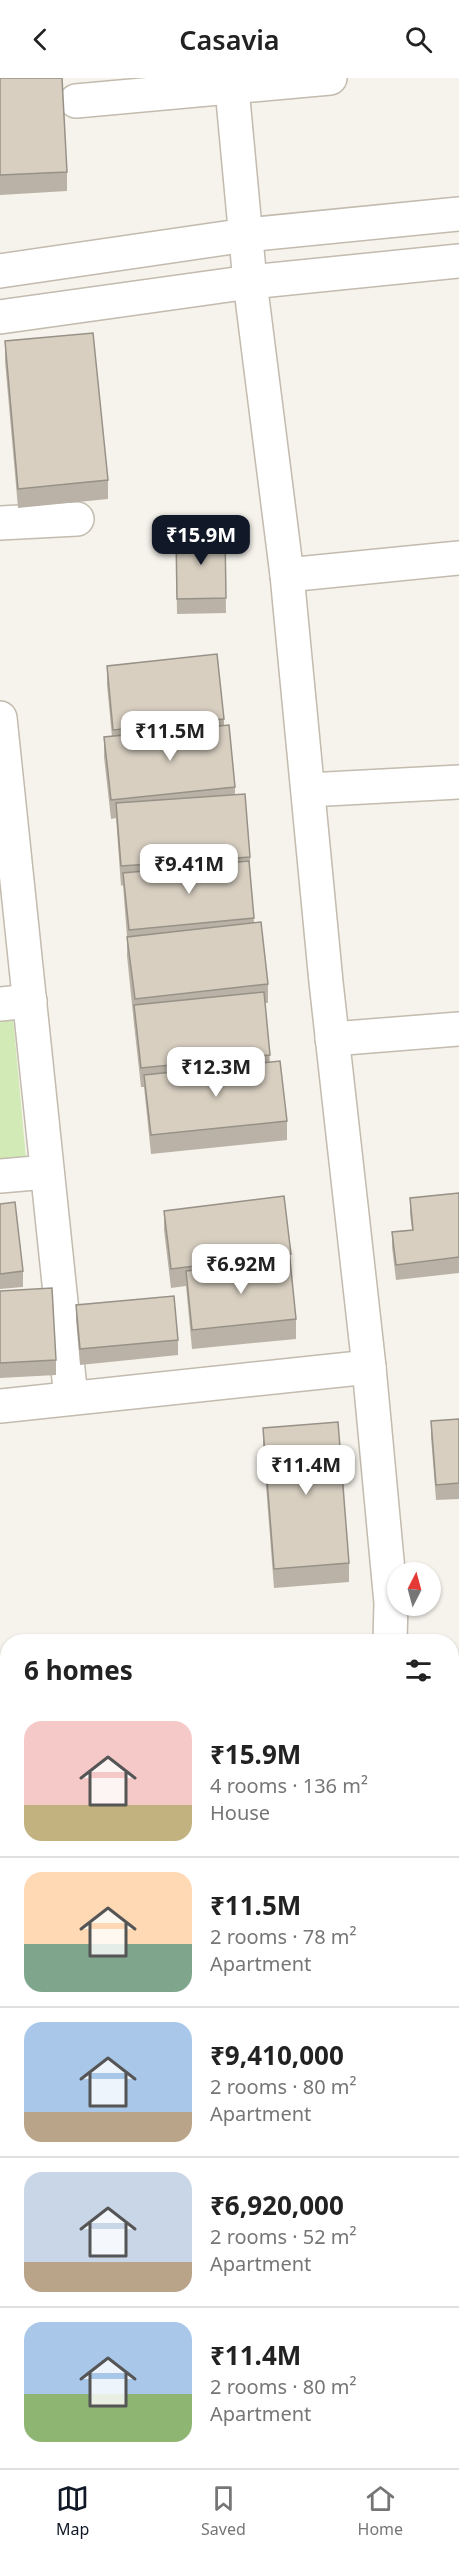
<!DOCTYPE html>
<html lang="en">
<head>
<meta charset="utf-8">
<style>
  :root { --surface:#fff; --page:#f6f6f6; --text:#222; --muted:#767676; --line:#e0e0e0; --accent:#111827 }
  body { margin:0; font-family:"Noto Sans",sans-serif; background:var(--page); color:var(--text); height:100vh; display:flex; flex-direction:column; font-size:22px; white-space:nowrap }
  * { box-sizing:border-box; margin:0 }
  p { font-size:20px; color:var(--muted) }
  .icon { flex:none; width:33px; height:33px; fill:none; stroke:currentColor; stroke-width:2; stroke-linecap:round; stroke-linejoin:round }
  .map { position:relative; flex:1; overflow:hidden }
  .side { position:absolute; left:0px; top:1556px; width:459px; height:836px; display:flex; flex-direction:column; background:var(--surface); border-radius:24px 24px 0 0; box-shadow:0 2px 4px #0004 }
  .side>* { flex:none }
  .needle { width:39px; rotate:6deg }
  .buttons { position:absolute; left:387px; top:1484px; display:grid; gap:12px }
  .buttons a { display:grid; place-items:center; width:54px; height:54px; border-radius:50%; background:var(--surface); box-shadow:0 2px 4px #0004; font-size:30px }
  .price { position:absolute; translate:-50% -51px; padding:0 14px; border-radius:12px; background:#fff; color:#222; font-size:20px; line-height:39px; filter:drop-shadow(0 2px 3px #0008) }
  .price::after { content:''; position:absolute; left:50%; top:36px; width:18px; height:14px; margin-left:-9px; background:inherit; clip-path:polygon(0 0,100% 0,50% 100%) }
  .price.selected { background:var(--accent); color:#fff }
  ul { padding:0; list-style:none }
  li { display:flex; align-items:center; gap:18px; height:150px; padding:0 24px }
  li+li { border-top:2px solid var(--line) }
  li span { display:grid; place-items:center; flex:none; width:168px; height:120px; border-radius:18px; color:#555 }
  li>.icon { margin-inline-start:auto }
  span .icon { width:72px; height:72px; fill:#fffc; stroke-width:1 }
  li b { font-size:26px }
  h2 { display:flex; justify-content:space-between; align-items:center; height:72px; padding:0 24px; font-size:26px }
  header { display:flex; justify-content:space-between; align-items:center; height:78px; padding:0 24px; background:var(--surface); font-size:27px; font-weight:600 }
  .tabs { display:flex; justify-content:space-around; align-items:center; height:84px; border-top:2px solid var(--line); background:var(--surface); font-size:16px; color:var(--muted) }
  .tabs a { display:grid; justify-items:center; gap:3px }
  .tabs .selected { color:var(--accent) }
  .map>svg:first-child { display:block }
  .green { fill:#d2eab5 }
  .lines { fill:none; stroke-linecap:round; stroke-linejoin:round }
  .minor-casing { stroke:#c2bbae; stroke-width:36 }
  .tertiary-casing { stroke:#c2bbae; stroke-width:36 }
  .minor { stroke:#fff; stroke-width:33 }
  .tertiary { stroke:#fff; stroke-width:33 }
  .wall { fill:#bab2a6 }
  .shaded-wall { fill:#979187 }
  .building { fill:#d8cfc1; stroke:#979187; stroke-width:1.5 }
</style>
</head>
<body>
<header><svg class="icon" aria-label="back" viewBox="0 0 24 24"><path d="M15 5l-7 7 7 7"/></svg>Casavia<svg class="icon" aria-label="search" viewBox="0 0 24 24"><circle cx="10" cy="10" r="6"/><path d="M15 15l6 6"/></svg></header>
<div class="map">
<svg width="459" height="2390" viewBox="0 0 459 2390">
  <rect width="100%" height="100%" fill="#f6f3ec"/>
  <g class="green">
    <path d="M 13,940 L 26,1080 L 0,1083 L 0,941 Z"/>
    <path d="M 0,1669 L 7,1669 L 8,1993 L 2,2035 L 0,2034 Z"/>
  </g>
  <g class="lines">
    <g class="minor-casing">
      <g id="minor">
        <path d="M 231,0 L 250,204 L 287,497 L 326,904 L 369,1289 L 391,1525 L 390,1563"/>
        <path d="M 76,23 L 330,0"/>
        <path d="M 0,445 L 77,441"/>
        <path d="M 287,497 L 459,480"/>
        <path d="M 0,640 L 71,1320"/>
        <path d="M 308,712 L 459,704"/>
        <path d="M 0,926 L 30,923"/>
        <path d="M 332,961 L 459,951"/>
        <path d="M 0,1098 L 47,1094"/>
        <path d="M 0,1328 L 369,1289"/>
        <path d="M 0,1644 L 8,1643"/>
        <path d="M 452,1776 L 459,1778"/>
        <path d="M 0,2084 L 8,2085"/>
        <path d="M 452,2084 L 459,2086"/>
        <path d="M 0,2162 L 8,2123"/>
        <path d="M 0,2370 L 8,2371"/>
        <path d="M 96,2384 L 142,2390"/>
        <path d="M 259,2390 L 261,2384"/>
      </g>
    </g>
    <g class="tertiary-casing">
      <g id="tertiary">
        <path d="M 0,193 L 246,157 L 459,136"/>
        <path d="M 0,239 L 250,204 L 459,183"/>
      </g>
    </g>
    <use href="#minor" class="minor"/>
    <use href="#tertiary" class="tertiary"/>
  </g>
  <g class="wall">
    <path d="M 0,0 L 67,94 L 67,113 L 0,117 Z"/>
    <path d="M 5,263 L 108,402 L 108,421 L 18,430 L 5,283 Z"/>
    <path d="M 225,455 L 226,535 L 177,536 L 176,456 Z"/>
    <path d="M 107,588 L 224,641 L 224,648 L 235,709 L 235,717 L 250,779 L 250,794 L 254,844 L 268,906 L 268,925 L 265,925 L 270,985 L 287,1043 L 287,1062 L 151,1076 L 144,1009 L 141,1009 L 134,946 L 127,878 L 127,859 L 123,807 L 121,808 L 116,740 L 111,741 L 104,679 L 104,659 L 112,659 L 107,607 Z"/>
    <path d="M 459,1115 L 459,1195 L 396,1202 L 392,1169 L 392,1154 L 412,1152 L 410,1136 L 410,1120 Z"/>
    <path d="M 0,1126 L 23,1193 L 23,1209 L 0,1211 Z"/>
    <path d="M 164,1133 L 291,1176 L 291,1195 L 296,1241 L 296,1261 L 192,1271 L 186,1208 L 171,1210 L 164,1152 Z"/>
    <path d="M 0,1213 L 56,1282 L 56,1297 L 0,1300 Z"/>
    <path d="M 76,1227 L 178,1262 L 178,1277 L 80,1287 L 76,1242 Z"/>
    <path d="M 459,1341 L 459,1421 L 436,1422 L 431,1359 L 431,1343 Z"/>
    <path d="M 263,1350 L 349,1485 L 349,1504 L 274,1510 L 263,1369 Z"/>
    <path d="M 452,1810 L 459,1811 L 456,1926 L 452,1925 Z"/>
  </g>
  <path class="shaded-wall" d="M 459,1894 L 459,1909 L 456,1926 L 456,1910 Z"/>
  <g class="building">
    <path d="M 0,0 L 62,0 L 67,94 L 0,97 Z"/>
    <path d="M 93,255 L 108,402 L 18,411 L 5,263 Z"/>
    <path d="M 225,455 L 226,520 L 177,521 L 176,456 Z"/>
    <path d="M 217,576 L 224,641 L 113,652 L 107,588 Z"/>
    <path d="M 229,647 L 235,709 L 111,722 L 104,659 Z"/>
    <path d="M 245,716 L 250,779 L 121,788 L 116,725 Z"/>
    <path d="M 249,783 L 254,840 L 129,852 L 123,795 Z"/>
    <path d="M 261,844 L 268,906 L 135,921 L 127,859 Z"/>
    <path d="M 264,914 L 270,977 L 141,990 L 134,927 Z"/>
    <path d="M 280,983 L 287,1043 L 151,1057 L 144,997 Z"/>
    <path d="M 459,1115 L 459,1179 L 396,1187 L 392,1154 L 413,1152 L 410,1120 Z"/>
    <path d="M 284,1118 L 291,1176 L 171,1191 L 164,1133 Z"/>
    <path d="M 15,1124 L 23,1193 L 0,1196 L 0,1126 Z"/>
    <path d="M 290,1182 L 296,1241 L 192,1252 L 186,1193 Z"/>
    <path d="M 52,1210 L 56,1282 L 0,1285 L 0,1213 Z"/>
    <path d="M 174,1218 L 178,1262 L 80,1271 L 76,1227 Z"/>
    <path d="M 459,1341 L 459,1405 L 436,1407 L 431,1343 Z"/>
    <path d="M 338,1344 L 349,1485 L 274,1491 L 263,1350 Z"/>
    <path d="M 452,1810 L 459,1811 L 459,1894 L 456,1910 L 452,1910 Z"/>
    <path d="M 452,2344 L 459,2346 L 459,2390 L 361,2390 L 350,2388 L 351,2384 L 452,2384 Z"/>
  </g>
</svg>
<div class="buttons">
<a><svg class="needle" viewBox="-14 -14 28 28"><path d="M0-13l5 13h-10z" fill="#e53935"/><path d="M0 13l5-13h-10z" fill="#767676"/></svg></a>
</div>
<b class="price selected" style="left:201px;top:488px">₹15.9M</b>
<b class="price" style="left:170px;top:684px">₹11.5M</b>
<b class="price" style="left:189px;top:817px">₹9.41M</b>
<b class="price" style="left:216px;top:1020px">₹12.3M</b>
<b class="price" style="left:241px;top:1217px">₹6.92M</b>
<b class="price" style="left:306px;top:1418px">₹11.4M</b>
<section class="side">
<h2>6 homes<svg class="icon" aria-label="filters" viewBox="0 0 24 24"><path d="M4 7h16M4 17h16"/><circle cx="9" cy="7" r="2"/><circle cx="15" cy="17" r="2"/></svg></h2>
<ul>
<li><span style="background:linear-gradient(#f6c9c9 70%,#c2b280 0)"><svg class="icon" aria-label="home" viewBox="0 0 24 24"><path d="M3 11l9-7 9 7M6 9v11h12V9"/></svg></span><div><b>₹15.9M</b><p>4 rooms · 136 m²</p><p>House</p></div></li>
<li><span style="background:linear-gradient(#ffd9b3 60%,#7fa58c 0)"><svg class="icon" aria-label="home" viewBox="0 0 24 24"><path d="M3 11l9-7 9 7M6 9v11h12V9"/></svg></span><div><b>₹11.5M</b><p>2 rooms · 78 m²</p><p>Apartment</p></div></li>
<li><span style="background:linear-gradient(#a9c7e8 75%,#b9a48a 0)"><svg class="icon" aria-label="home" viewBox="0 0 24 24"><path d="M3 11l9-7 9 7M6 9v11h12V9"/></svg></span><div><b>₹9,410,000</b><p>2 rooms · 80 m²</p><p>Apartment</p></div></li>
<li><span style="background:linear-gradient(#c9d6e8 75%,#b9a48a 0)"><svg class="icon" aria-label="home" viewBox="0 0 24 24"><path d="M3 11l9-7 9 7M6 9v11h12V9"/></svg></span><div><b>₹6,920,000</b><p>2 rooms · 52 m²</p><p>Apartment</p></div></li>
<li><span style="background:linear-gradient(#a9c7e8 60%,#8fb573 0)"><svg class="icon" aria-label="home" viewBox="0 0 24 24"><path d="M3 11l9-7 9 7M6 9v11h12V9"/></svg></span><div><b>₹11.4M</b><p>2 rooms · 80 m²</p><p>Apartment</p></div></li>
</ul>
</section>
</div>
<nav class="tabs">
<a class="selected"><svg class="icon" aria-label="map" viewBox="0 0 24 24"><path d="M3 6l6-2 6 2 6-2v14l-6 2-6-2-6 2zM9 4v14M15 6v14"/></svg>Map</a>
<a><svg class="icon" aria-label="saved" viewBox="0 0 24 24"><path d="M7 4h10v16l-5-4-5 4z"/></svg>Saved</a>
<a><svg class="icon" aria-label="home" viewBox="0 0 24 24"><path d="M3 11l9-7 9 7M6 9v11h12V9"/></svg>Home</a>
</nav>
</body>
</html>
